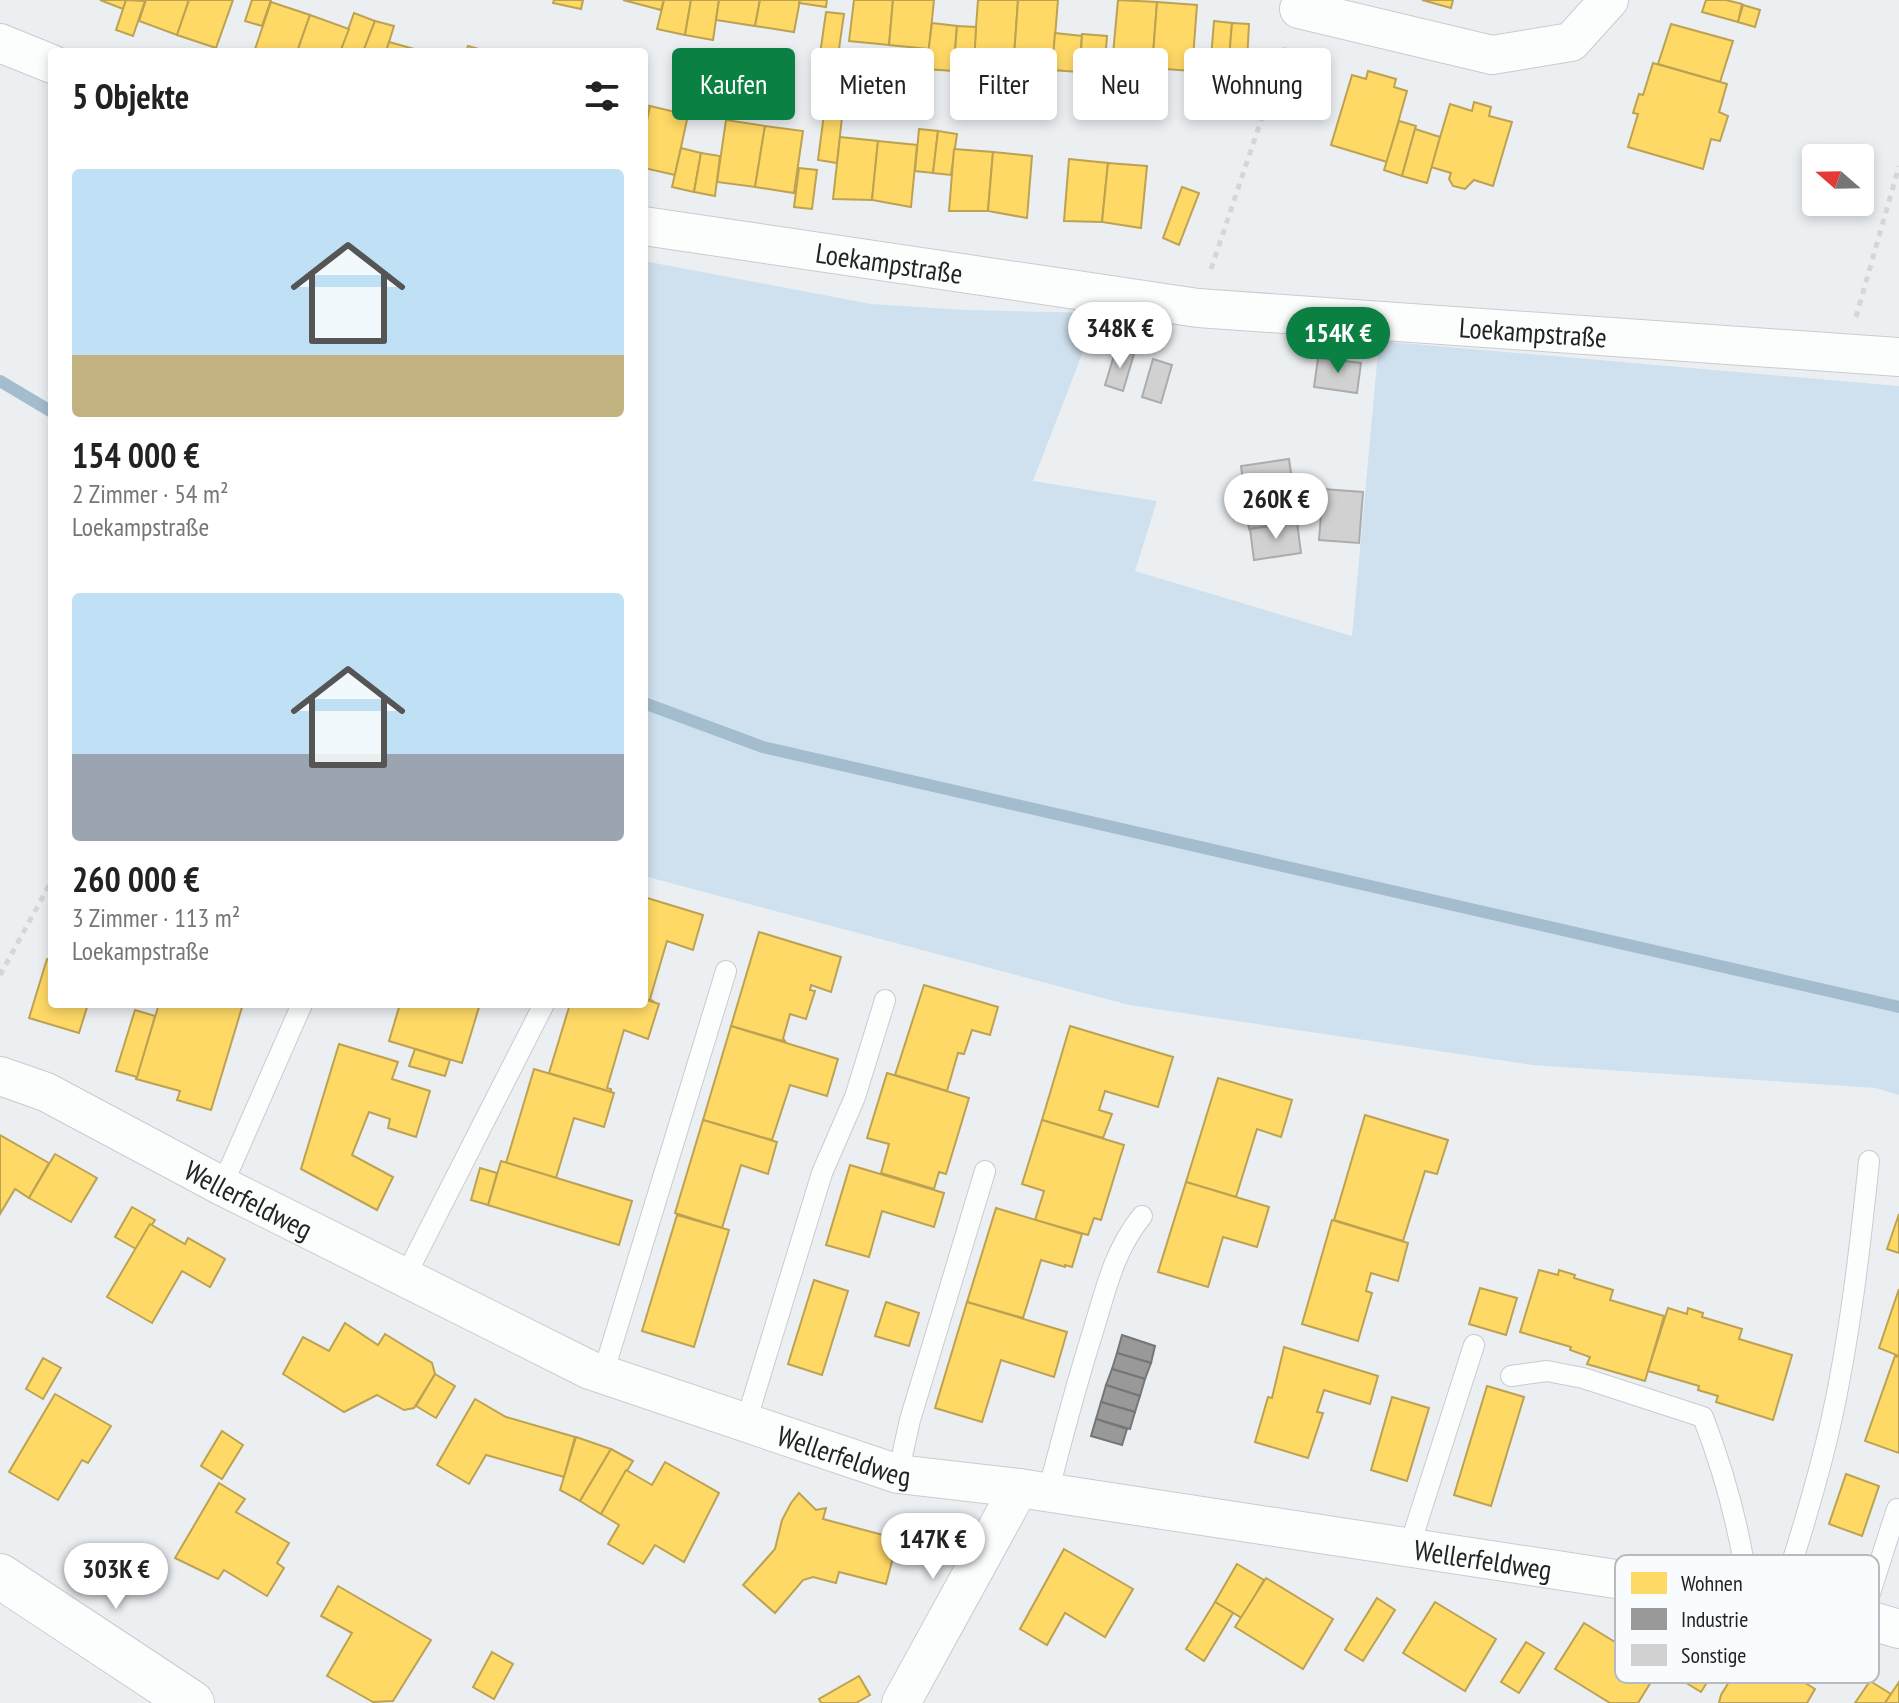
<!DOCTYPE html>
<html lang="de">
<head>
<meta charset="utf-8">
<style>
  :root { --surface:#fff; --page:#f6f6f6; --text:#222; --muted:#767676; --accent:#0b8043 }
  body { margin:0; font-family:"PT Sans Narrow",sans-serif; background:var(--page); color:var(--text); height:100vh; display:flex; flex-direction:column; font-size:30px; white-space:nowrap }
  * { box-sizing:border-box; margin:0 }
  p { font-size:26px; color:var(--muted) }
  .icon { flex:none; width:44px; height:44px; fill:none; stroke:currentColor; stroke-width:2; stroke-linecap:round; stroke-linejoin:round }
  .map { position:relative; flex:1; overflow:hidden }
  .panel { position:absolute; left:48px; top:48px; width:600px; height:960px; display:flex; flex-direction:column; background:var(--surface); border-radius:8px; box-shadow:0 4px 12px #0003 }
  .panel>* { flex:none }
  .guide { position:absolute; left:672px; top:48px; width:760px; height:72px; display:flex; gap:16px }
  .needle { width:52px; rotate:290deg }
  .tools { position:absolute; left:1802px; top:144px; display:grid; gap:16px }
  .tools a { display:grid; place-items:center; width:72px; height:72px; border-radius:8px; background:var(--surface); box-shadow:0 4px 12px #0003; font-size:40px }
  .price { position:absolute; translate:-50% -68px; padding:0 18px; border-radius:28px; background:#fff; color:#222; font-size:26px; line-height:52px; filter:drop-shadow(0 2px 4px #0008) }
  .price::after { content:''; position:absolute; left:50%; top:48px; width:24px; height:18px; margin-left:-12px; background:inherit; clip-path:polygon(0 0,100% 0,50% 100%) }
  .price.selected { background:var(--accent); color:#fff }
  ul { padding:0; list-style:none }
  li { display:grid; align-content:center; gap:16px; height:424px; padding:0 24px }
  li span { display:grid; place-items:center; height:248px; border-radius:8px; color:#555 }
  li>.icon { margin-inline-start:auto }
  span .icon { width:144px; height:144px; fill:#fffc; stroke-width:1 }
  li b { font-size:34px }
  h2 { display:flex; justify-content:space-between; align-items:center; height:96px; padding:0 24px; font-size:34px }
  .tag { padding:0 28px; border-radius:8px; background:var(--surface); box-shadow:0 4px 12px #0003; font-size:28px; line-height:72px }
  .tag.selected { background:var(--accent); color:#fff }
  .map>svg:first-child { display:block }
  .green { fill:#cfe1ee }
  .homes { fill:#ffd966; stroke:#bca252; stroke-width:2 }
  .industry { fill:#999; stroke:#757676; stroke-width:2 }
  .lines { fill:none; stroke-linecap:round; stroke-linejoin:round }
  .stream { stroke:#a4bdce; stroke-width:12 }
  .building { fill:#d1d1d2; stroke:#abacad; stroke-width:2 }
  .lane-casing { stroke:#c9ccce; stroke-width:22 }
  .street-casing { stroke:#c9ccce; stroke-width:40 }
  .secondary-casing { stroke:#c9ccce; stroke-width:46 }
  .path { stroke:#d5d6d7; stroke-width:5; stroke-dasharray:6 6; stroke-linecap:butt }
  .lane { stroke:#fcfdfd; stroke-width:20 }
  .street { stroke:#fcfdfd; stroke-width:38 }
  .secondary { stroke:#fcfdfd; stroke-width:44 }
  .labels { text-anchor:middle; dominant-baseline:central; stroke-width:8; stroke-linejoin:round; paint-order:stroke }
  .street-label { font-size:28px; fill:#212324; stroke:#f9fcff }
  .key { fill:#f9fcff; stroke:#b8bbbd; stroke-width:2 }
  .key-label { font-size:22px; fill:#212324 }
</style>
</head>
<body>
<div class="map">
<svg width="1899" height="1703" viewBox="0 0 1899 1703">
  <rect width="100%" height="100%" fill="#eceff2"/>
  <path class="green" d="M 644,261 L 871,304 L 966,310 L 1098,313 L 1033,481 L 1157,501 L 1135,571 L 1352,636 L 1379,341 L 1899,386 L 1899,1095 L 1876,1088 L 1532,1065 L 1129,1005 L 644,876 Z"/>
  <g class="homes">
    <path d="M 100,0 L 126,0 L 123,9 Z"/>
    <path d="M 126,0 L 145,1 L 133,36 L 116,30 Z"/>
    <path d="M 146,0 L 189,0 L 177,35 L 139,21 Z"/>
    <path d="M 189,0 L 233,0 L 216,48 L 177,35 Z"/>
    <path d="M 252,0 L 271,0 L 262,26 L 245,21 Z"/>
    <path d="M 554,0 L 583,0 L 581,9 L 553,3 Z"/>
    <path d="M 623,0 L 664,0 L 661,10 Z"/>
    <path d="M 664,0 L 691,0 L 685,35 L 657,29 Z"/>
    <path d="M 691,0 L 719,0 L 713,40 L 685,35 Z"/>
    <path d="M 719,0 L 760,0 L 755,26 L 716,20 Z"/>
    <path d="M 760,0 L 800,0 L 794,32 L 755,26 Z"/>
    <path d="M 800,0 L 827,0 L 826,7 L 799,3 Z"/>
    <path d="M 854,0 L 893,0 L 889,45 L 849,41 Z"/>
    <path d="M 893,0 L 934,0 L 929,49 L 889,45 Z"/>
    <path d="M 978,0 L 1018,0 L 1014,57 L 974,54 Z"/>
    <path d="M 1018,0 L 1058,0 L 1053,61 L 1014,57 Z"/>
    <path d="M 1118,0 L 1157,2 L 1152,68 L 1112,65 Z"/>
    <path d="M 1422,0 L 1453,0 L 1451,8 Z"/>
    <path d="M 1706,0 L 1726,0 L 1742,4 L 1738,22 L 1702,12 Z"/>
    <path d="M 271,2 L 310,15 L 297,52 L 254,52 Z"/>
    <path d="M 1157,2 L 1197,5 L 1192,71 L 1152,68 Z"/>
    <path d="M 1743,5 L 1760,10 L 1755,27 L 1738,22 Z"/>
    <path d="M 826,12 L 844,14 L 838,56 L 820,54 Z"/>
    <path d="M 354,13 L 375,21 L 363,52 L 340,52 Z"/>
    <path d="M 310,15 L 349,29 L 340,52 L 297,52 Z"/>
    <path d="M 375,21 L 394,26 L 386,52 L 363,52 Z"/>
    <path d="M 1214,21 L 1232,23 L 1229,59 L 1211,58 Z"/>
    <path d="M 932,23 L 957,26 L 953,71 L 926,69 Z"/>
    <path d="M 1232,23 L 1249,24 L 1247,61 L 1229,59 Z"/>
    <path d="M 1671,24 L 1733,41 L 1720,82 L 1658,64 Z"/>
    <path d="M 957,26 L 976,27 L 974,67 L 954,65 Z"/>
    <path d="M 1055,33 L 1082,36 L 1079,72 L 1052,70 Z"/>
    <path d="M 1082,34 L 1107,36 L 1104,73 L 1080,71 Z"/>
    <path d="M 389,42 L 425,52 L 386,52 Z"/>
    <path d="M 468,46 L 486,51 L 486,52 L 466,52 Z"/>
    <path d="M 1653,63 L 1727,84 L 1719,112 L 1728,116 L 1720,141 L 1711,139 L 1703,169 L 1628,147 L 1638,114 L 1633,113 L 1639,94 L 1643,95 Z"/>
    <path d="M 1368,71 L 1396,79 L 1394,87 L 1407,91 L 1387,162 L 1331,145 L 1352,75 L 1366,79 Z"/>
    <path d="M 1474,102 L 1491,107 L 1489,116 L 1512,122 L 1493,186 L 1474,180 L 1465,189 L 1453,186 L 1449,179 L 1451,173 L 1431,167 L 1450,104 L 1472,111 Z"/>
    <path d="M 644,105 L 650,106 L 644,135 Z"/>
    <path d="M 650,106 L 688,115 L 675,175 L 644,168 L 644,135 Z"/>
    <path d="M 824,114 L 842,117 L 837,163 L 818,160 Z"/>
    <path d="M 726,120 L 765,126 L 755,187 L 717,182 Z"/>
    <path d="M 1399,121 L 1416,126 L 1402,176 L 1384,170 Z"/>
    <path d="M 765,126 L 803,131 L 794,193 L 755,187 Z"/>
    <path d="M 919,129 L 938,131 L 933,173 L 915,171 Z"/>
    <path d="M 1415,129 L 1440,137 L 1427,183 L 1402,176 Z"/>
    <path d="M 938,131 L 957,134 L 951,175 L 933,173 Z"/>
    <path d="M 840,137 L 878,141 L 872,200 L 833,199 Z"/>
    <path d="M 878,141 L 917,145 L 911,207 L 872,200 Z"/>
    <path d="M 681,148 L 701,153 L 694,192 L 672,187 Z"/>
    <path d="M 954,149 L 993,152 L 988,211 L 949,211 Z"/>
    <path d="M 993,152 L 1032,156 L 1027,218 L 988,211 Z"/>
    <path d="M 701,153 L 720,156 L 715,196 L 694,192 Z"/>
    <path d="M 1069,159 L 1108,163 L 1102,222 L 1064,221 Z"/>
    <path d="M 1108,163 L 1147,166 L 1141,228 L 1102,222 Z"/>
    <path d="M 799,168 L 817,170 L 812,209 L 794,207 Z"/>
    <path d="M 1182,187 L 1199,193 L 1179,245 L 1163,238 Z"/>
    <path d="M 644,897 L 703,915 L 693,950 L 667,941 L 650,999 L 654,1002 L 644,999 Z"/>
    <path d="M 759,932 L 841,957 L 831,992 L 811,985 L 810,990 L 815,991 L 806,1019 L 790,1014 L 783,1039 L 786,1042 L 731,1026 Z"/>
    <path d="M 47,959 L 52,961 L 52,1004 L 88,1004 L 79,1033 L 29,1018 Z"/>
    <path d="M 924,985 L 998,1007 L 990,1035 L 972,1030 L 964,1054 L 958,1053 L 947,1091 L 895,1075 Z"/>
    <path d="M 644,999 L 659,1004 L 648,1039 L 624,1030 L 607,1088 L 611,1089 L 611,1092 L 549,1073 L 570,1004 L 644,1004 Z"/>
    <path d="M 159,1004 L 243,1004 L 211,1110 L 177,1100 L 180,1091 L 136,1079 Z"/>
    <path d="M 400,1004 L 480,1004 L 462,1063 L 389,1041 Z"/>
    <path d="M 135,1010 L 155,1016 L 137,1077 L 116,1071 Z"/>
    <path d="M 731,1026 L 838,1059 L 827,1096 L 790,1085 L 772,1140 L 703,1120 Z"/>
    <path d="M 1070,1026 L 1173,1057 L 1158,1107 L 1105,1091 L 1099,1110 L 1112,1114 L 1103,1138 L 1042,1120 Z"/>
    <path d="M 339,1044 L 398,1062 L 392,1079 L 430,1091 L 416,1137 L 388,1128 L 390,1119 L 369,1112 L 352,1155 L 393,1177 L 377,1210 L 301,1169 Z"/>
    <path d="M 415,1049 L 450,1060 L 445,1076 L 409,1066 Z"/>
    <path d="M 534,1069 L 614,1093 L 604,1127 L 574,1118 L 556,1178 L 506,1163 Z"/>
    <path d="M 887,1073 L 969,1098 L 946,1174 L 939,1172 L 934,1189 L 881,1173 L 889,1144 L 867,1138 Z"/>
    <path d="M 1218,1078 L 1292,1100 L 1281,1137 L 1257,1129 L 1236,1197 L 1186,1182 Z"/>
    <path d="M 1365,1115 L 1448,1140 L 1437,1174 L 1425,1171 L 1403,1241 L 1334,1220 Z"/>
    <path d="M 703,1120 L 777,1142 L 768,1174 L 741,1165 L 722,1228 L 675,1213 Z"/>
    <path d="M 1042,1120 L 1124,1145 L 1101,1220 L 1094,1218 L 1088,1235 L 1035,1220 L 1044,1191 L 1022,1184 Z"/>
    <path d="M 0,1135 L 49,1163 L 29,1198 L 15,1189 L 0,1214 Z"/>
    <path d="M 55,1154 L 97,1178 L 71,1222 L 29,1198 Z"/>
    <path d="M 501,1161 L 632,1201 L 619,1245 L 488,1205 Z"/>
    <path d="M 850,1165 L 944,1193 L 934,1227 L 882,1211 L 869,1257 L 826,1245 Z"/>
    <path d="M 480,1168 L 497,1173 L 488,1205 L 471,1200 Z"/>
    <path d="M 1186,1182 L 1269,1207 L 1257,1247 L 1223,1237 L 1208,1287 L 1158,1272 Z"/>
    <path d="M 132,1207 L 155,1220 L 136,1249 L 115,1237 Z"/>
    <path d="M 996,1208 L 1082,1234 L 1072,1267 L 1065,1265 L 1065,1267 L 1041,1260 L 1023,1318 L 967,1302 Z"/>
    <path d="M 1899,1214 L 1899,1253 L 1887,1249 Z"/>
    <path d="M 677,1215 L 729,1230 L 694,1347 L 642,1331 Z"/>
    <path d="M 1332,1220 L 1408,1243 L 1398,1281 L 1371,1273 L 1366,1291 L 1372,1293 L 1358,1341 L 1302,1324 Z"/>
    <path d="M 150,1224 L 185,1244 L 188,1238 L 225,1259 L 210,1287 L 182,1271 L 152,1323 L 107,1297 Z"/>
    <path d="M 1539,1270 L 1558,1275 L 1559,1270 L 1575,1275 L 1574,1278 L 1613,1290 L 1610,1300 L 1664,1316 L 1645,1381 L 1587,1364 L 1590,1357 L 1570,1350 L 1571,1347 L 1520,1332 Z"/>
    <path d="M 814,1280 L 848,1291 L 822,1375 L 788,1364 Z"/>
    <path d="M 1480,1288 L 1517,1298 L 1506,1335 L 1469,1324 Z"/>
    <path d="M 1899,1289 L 1899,1356 L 1879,1348 Z"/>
    <path d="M 886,1302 L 919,1313 L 909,1346 L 875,1336 Z"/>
    <path d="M 967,1302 L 1067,1332 L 1054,1377 L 1001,1360 L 982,1422 L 935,1408 Z"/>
    <path d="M 1668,1308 L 1687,1314 L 1688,1308 L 1703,1313 L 1702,1317 L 1742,1329 L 1739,1339 L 1792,1355 L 1773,1420 L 1716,1402 L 1718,1396 L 1698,1390 L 1699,1386 L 1648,1371 Z"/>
    <path d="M 345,1323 L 378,1345 L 385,1334 L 432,1363 L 435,1374 L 414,1408 L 404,1410 L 377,1395 L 344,1412 L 283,1374 L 303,1337 L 329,1351 Z"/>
    <path d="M 1284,1347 L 1378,1376 L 1370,1404 L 1324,1390 L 1317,1412 L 1323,1413 L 1308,1458 L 1255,1442 L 1268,1397 L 1272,1398 Z"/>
    <path d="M 1895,1356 L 1899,1357 L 1899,1453 L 1865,1441 Z"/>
    <path d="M 43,1358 L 61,1368 L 43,1399 L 26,1389 Z"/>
    <path d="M 435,1374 L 455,1386 L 436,1418 L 416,1406 Z"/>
    <path d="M 1487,1386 L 1524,1397 L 1491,1506 L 1454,1495 Z"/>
    <path d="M 55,1394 L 111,1426 L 88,1463 L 82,1460 L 58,1500 L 9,1472 Z"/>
    <path d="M 1392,1397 L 1429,1408 L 1407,1481 L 1371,1470 Z"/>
    <path d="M 475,1399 L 506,1417 L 575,1437 L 564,1477 L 486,1455 L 469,1484 L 437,1465 Z"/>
    <path d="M 222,1431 L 243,1445 L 222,1479 L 201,1466 Z"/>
    <path d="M 576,1437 L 611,1449 L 580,1501 L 560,1490 Z"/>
    <path d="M 611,1449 L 633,1461 L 601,1514 L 580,1501 Z"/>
    <path d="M 665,1462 L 719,1493 L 684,1562 L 655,1545 L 643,1564 L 608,1544 L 619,1525 L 601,1514 L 626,1470 L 652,1485 Z"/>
    <path d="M 1846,1474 L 1879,1486 L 1862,1536 L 1829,1524 Z"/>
    <path d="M 219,1483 L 245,1499 L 236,1512 L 289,1543 L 277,1563 L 284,1568 L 267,1596 L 224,1570 L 218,1579 L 175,1558 Z"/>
    <path d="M 799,1493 L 816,1510 L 826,1508 L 823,1519 L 898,1539 L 886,1584 L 839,1572 L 836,1583 L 813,1577 L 803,1580 L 775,1613 L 743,1585 L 775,1549 L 782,1520 L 791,1503 Z"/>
    <path d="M 1064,1549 L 1133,1589 L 1105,1637 L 1065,1613 L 1047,1645 L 1020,1629 Z"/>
    <path d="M 1237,1564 L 1264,1580 L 1242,1618 L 1215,1602 Z"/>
    <path d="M 1266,1578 L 1333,1619 L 1303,1669 L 1235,1627 Z"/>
    <path d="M 338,1586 L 431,1640 L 393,1701 L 373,1702 L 327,1676 L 352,1633 L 321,1616 Z"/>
    <path d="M 1377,1598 L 1395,1610 L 1363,1661 L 1345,1650 Z"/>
    <path d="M 1215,1602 L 1233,1613 L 1204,1661 L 1186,1649 Z"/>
    <path d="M 1435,1602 L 1496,1639 L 1465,1691 L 1403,1653 Z"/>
    <path d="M 1584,1623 L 1659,1669 L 1638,1703 L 1610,1703 L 1555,1669 Z"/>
    <path d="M 1710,1638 L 1728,1649 L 1701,1692 L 1683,1681 Z"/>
    <path d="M 1526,1642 L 1544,1653 L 1519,1693 L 1501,1682 Z"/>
    <path d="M 1749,1649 L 1815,1689 L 1807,1703 L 1719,1703 L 1721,1695 Z"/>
    <path d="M 492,1652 L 513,1664 L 494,1699 L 473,1687 Z"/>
    <path d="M 859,1676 L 870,1695 L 856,1703 L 821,1703 L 819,1699 Z"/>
    <path d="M 1870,1681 L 1891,1694 L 1885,1703 L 1855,1703 Z"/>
    <path d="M 1899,1682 L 1899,1703 L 1885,1703 Z"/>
  </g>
  <g class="industry">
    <path d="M 1122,1335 L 1155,1346 L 1151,1363 L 1117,1353 Z"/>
    <path d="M 1117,1353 L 1151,1363 L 1145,1379 L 1112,1369 Z"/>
    <path d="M 1112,1369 L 1145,1379 L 1140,1396 L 1106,1385 Z"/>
    <path d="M 1106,1385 L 1140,1396 L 1135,1412 L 1101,1402 Z"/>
    <path d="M 1101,1402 L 1135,1412 L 1130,1429 L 1096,1419 Z"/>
    <path d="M 1096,1419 L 1127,1429 L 1122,1445 L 1091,1436 Z"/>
  </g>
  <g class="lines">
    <g class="stream">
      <path d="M 0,381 L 52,412"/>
      <path d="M 644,703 L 763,747 L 1899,1007"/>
    </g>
  </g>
  <g class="building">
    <path d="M 1116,349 L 1134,354 L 1123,391 L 1105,385 Z"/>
    <path d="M 1318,358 L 1361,363 L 1357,393 L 1314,387 Z"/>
    <path d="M 1153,359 L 1172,365 L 1161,403 L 1142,397 Z"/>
    <path d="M 1289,459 L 1298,522 L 1249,529 L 1241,466 Z"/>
    <path d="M 1323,489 L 1363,492 L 1359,543 L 1319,540 Z"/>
    <path d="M 1297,522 L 1301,553 L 1254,560 L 1250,529 Z"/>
  </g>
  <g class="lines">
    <g class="lane-casing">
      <g id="lane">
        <path d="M 222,1186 L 302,1004"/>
        <path d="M 405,1277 L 544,1004"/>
        <path d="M 603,1374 L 726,971"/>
        <path d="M 1511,1376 L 1547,1371 L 1583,1378 L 1703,1417 C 1726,1477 1742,1536 1749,1600"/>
        <path d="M 746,1422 L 822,1173 L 855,1097 L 885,1000"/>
        <path d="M 898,1474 L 910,1420 L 985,1171"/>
        <path d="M 1048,1493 C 1062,1438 1077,1382 1094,1328 C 1106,1288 1115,1249 1142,1216"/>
        <path d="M 1409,1548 L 1474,1345"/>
        <path d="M 1779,1604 C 1798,1544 1817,1484 1831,1422 C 1850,1336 1860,1248 1869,1161"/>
        <path d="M 1862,1618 L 1897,1509"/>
      </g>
    </g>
    <g class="street-casing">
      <g id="street">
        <path d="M 1299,9 L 1492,55 L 1571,42 L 1609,0"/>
        <path d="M 0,43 L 52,64"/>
        <path id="s1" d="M 644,226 L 1198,308 L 1899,357"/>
        <path id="s2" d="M 0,1076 L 46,1092 L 222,1186 L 590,1370 L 898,1474 L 1019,1488 L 1779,1604 L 1862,1618 L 1899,1629"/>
        <path d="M 901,1703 L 1019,1488"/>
      </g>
    </g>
    <g class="secondary-casing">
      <path id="secondary" d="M 0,1576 L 192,1703"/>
    </g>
    <g class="path">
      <path d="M 1211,269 L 1287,43"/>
      <path d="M 1856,317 L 1899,166"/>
      <path d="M 0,975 L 52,880"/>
    </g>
    <use href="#lane" class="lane"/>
    <use href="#street" class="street"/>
    <use href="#secondary" class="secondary"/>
  </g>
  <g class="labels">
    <g class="street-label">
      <text stroke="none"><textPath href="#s1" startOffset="248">Loekampstraße</textPath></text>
      <text stroke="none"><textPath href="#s1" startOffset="896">Loekampstraße</textPath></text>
      <text stroke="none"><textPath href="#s2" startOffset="278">Wellerfeldweg</textPath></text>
      <text stroke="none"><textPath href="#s2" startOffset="928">Wellerfeldweg</textPath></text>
      <text stroke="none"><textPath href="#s2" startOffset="1576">Wellerfeldweg</textPath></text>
    </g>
  </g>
  <rect x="1615" y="1555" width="264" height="128" rx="12" class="key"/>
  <rect x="1631" y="1572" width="36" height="22" fill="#ffd966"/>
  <rect x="1631" y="1608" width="36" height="22" fill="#999"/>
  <rect x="1631" y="1644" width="36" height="22" fill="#d1d1d2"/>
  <g class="key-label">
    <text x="1681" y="1591">Wohnen</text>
    <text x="1681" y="1627">Industrie</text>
    <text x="1681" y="1663">Sonstige</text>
  </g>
</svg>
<div class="tools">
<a><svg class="needle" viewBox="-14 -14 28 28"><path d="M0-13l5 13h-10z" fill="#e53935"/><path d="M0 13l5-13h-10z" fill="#767676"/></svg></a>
</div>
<b class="price" style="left:1120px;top:370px">348K €</b>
<b class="price selected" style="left:1338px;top:375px">154K €</b>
<b class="price" style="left:1276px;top:541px">260K €</b>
<b class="price" style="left:933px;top:1581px">147K €</b>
<b class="price" style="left:116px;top:1611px">303K €</b>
<div class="guide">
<a class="tag selected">Kaufen</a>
<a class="tag">Mieten</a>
<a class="tag">Filter</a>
<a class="tag">Neu</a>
<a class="tag">Wohnung</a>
</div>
<section class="panel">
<h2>5 Objekte<svg class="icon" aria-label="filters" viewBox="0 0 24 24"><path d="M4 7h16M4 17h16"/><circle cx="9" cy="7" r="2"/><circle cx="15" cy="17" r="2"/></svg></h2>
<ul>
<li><span style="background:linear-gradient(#bfe0f5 75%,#c2b280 0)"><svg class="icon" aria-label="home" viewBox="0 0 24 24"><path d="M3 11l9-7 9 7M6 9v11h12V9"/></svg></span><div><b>154 000 €</b><p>2 Zimmer · 54 m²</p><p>Loekampstraße</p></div></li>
<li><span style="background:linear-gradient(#bfe0f5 65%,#9aa5b1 0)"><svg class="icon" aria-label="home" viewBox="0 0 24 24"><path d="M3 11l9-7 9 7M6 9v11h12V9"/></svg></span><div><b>260 000 €</b><p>3 Zimmer · 113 m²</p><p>Loekampstraße</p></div></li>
</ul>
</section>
</div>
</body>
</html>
